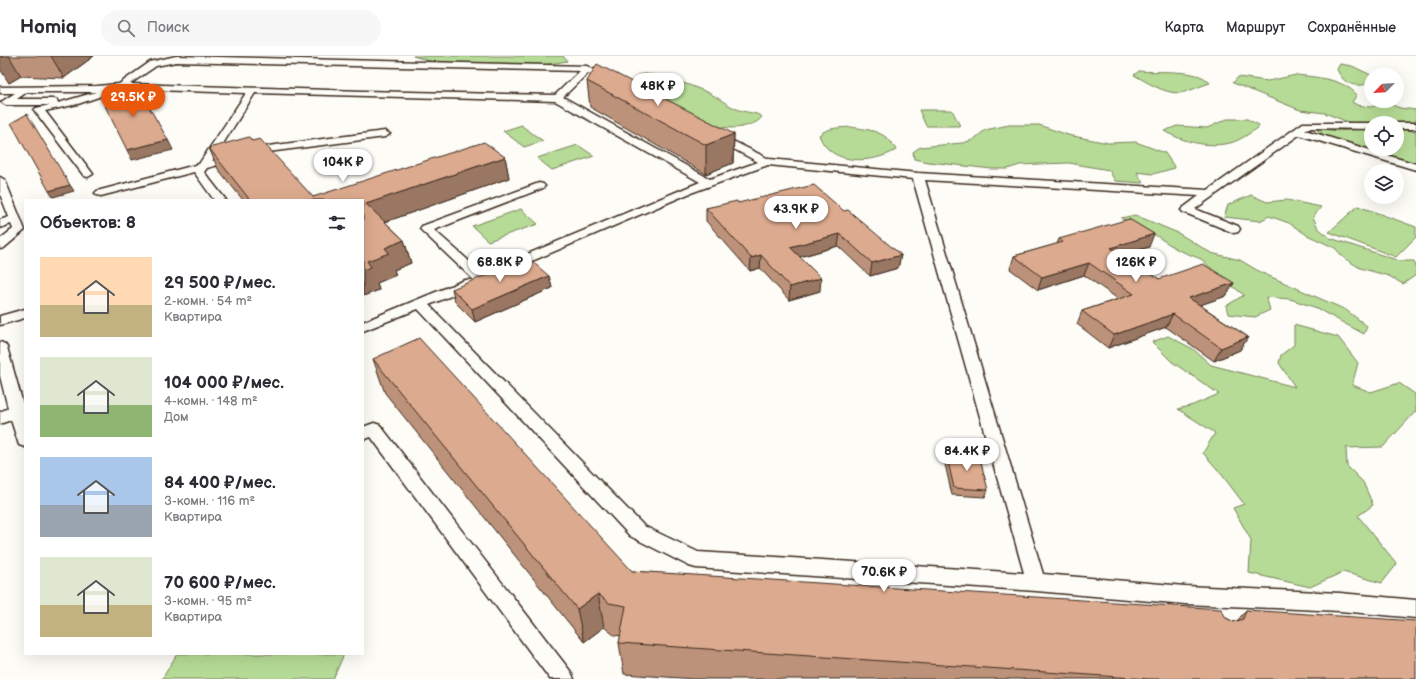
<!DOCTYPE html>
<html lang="ru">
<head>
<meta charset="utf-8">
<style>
  :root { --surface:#fff; --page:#f7f7f7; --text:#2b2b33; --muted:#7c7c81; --line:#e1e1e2; --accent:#ea580c }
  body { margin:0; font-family:"Balsamiq Sans",sans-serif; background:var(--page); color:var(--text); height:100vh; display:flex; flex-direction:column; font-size:15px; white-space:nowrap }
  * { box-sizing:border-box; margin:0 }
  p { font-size:13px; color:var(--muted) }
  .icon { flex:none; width:22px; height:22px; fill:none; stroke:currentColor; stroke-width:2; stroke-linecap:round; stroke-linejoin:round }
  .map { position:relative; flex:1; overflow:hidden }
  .drawer { position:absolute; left:24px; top:143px; width:340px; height:456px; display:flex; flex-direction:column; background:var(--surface); border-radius:0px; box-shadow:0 4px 16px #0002 }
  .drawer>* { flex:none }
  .needle { width:26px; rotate:246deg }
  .buttons { position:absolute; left:1364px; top:12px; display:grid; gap:8px }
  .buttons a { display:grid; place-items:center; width:40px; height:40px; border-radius:50%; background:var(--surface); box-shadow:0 4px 16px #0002; font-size:20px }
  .price { position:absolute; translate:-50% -34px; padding:0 9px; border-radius:14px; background:#fff; color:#222; font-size:13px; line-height:26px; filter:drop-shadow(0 1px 2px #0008) }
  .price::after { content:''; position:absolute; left:50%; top:24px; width:12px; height:9px; margin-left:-6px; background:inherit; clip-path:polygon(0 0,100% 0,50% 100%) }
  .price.active { background:var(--accent); color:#fff }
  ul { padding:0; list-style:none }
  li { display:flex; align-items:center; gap:12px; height:100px; padding:0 16px }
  li span { display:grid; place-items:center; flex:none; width:112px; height:80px; border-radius:0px; color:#555 }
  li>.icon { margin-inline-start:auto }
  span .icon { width:48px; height:48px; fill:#fffc; stroke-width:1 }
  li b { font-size:17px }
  h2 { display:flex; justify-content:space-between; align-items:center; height:48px; padding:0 16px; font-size:17px }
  header { display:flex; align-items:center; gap:24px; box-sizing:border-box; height:56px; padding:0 20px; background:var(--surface); border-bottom:1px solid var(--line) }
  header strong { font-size:19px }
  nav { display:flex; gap:22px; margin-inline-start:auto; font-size:14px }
  .search { width:280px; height:36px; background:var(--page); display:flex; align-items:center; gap:10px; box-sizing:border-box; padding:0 14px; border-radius:22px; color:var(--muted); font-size:15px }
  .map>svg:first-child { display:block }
  .green { fill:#b6db96; stroke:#78825a }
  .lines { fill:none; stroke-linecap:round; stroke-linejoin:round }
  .service-casing { stroke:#3b2a1e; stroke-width:3 }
  .service { fill:#fdfcf7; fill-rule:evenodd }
  .wall { fill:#bd927a; stroke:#3b2a1e }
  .shaded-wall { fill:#9a7763; stroke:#3b2a1e }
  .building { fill:#dcaa8e; stroke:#3b2a1e }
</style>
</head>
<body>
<header>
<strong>Homiq</strong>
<div class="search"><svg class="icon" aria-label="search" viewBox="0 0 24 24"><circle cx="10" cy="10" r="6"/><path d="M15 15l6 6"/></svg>Поиск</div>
<nav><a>Карта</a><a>Маршрут</a><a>Сохранённые</a></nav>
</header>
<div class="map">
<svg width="1416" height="623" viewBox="0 0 1416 623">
  <rect width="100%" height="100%" fill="#fdfcf7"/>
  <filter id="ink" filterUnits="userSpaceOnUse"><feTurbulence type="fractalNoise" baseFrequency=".025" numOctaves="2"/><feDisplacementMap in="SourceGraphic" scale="8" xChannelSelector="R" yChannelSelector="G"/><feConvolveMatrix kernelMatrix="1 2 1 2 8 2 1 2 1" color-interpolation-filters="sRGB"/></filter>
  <g filter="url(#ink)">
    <g class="green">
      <path d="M 413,0 L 563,0 L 567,5 L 544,9 L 440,8 Z"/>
      <path d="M 1340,8 L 1352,10 L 1371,19 L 1371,27 C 1356,32 1343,29 1337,13 Z"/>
      <path d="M 1139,15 C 1156,17 1199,12 1210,27 C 1200,30 1188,36 1179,37 C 1163,37 1147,26 1134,19 Z"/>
      <path d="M 644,18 C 666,20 688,28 709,37 C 719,42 728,50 739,54 C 747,57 756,56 762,61 C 758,66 754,67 749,69 C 721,79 693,61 669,50 L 664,35 L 636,21 L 638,19 Z"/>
      <path d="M 1296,19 C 1316,21 1344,23 1357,39 L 1352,46 L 1357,49 L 1370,51 L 1387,47 L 1400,52 L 1416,54 L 1416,69 L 1394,67 L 1353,68 L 1325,57 L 1300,54 L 1233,27 L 1238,21 L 1268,25 Z"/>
      <path d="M 919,54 L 952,54 L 960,70 L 926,70 Z"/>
      <path d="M 1227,63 L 1247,63 L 1259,69 L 1258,72 C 1250,77 1239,85 1230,87 C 1209,92 1183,86 1164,75 L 1177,70 L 1207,72 Z"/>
      <path d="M 522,69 L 522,70 L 543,85 L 524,91 L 503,75 Z"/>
      <path d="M 1009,69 L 1039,69 L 1068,79 L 1108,87 L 1136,86 L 1165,97 L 1175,112 L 1153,118 L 1137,116 L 1143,127 L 1115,125 L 1109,114 L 1069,107 L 1039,108 L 1020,109 L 1007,113 L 992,113 L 929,106 L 914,103 L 913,96 L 920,91 L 962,87 L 973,84 L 985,74 Z"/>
      <path d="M 851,71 C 870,74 887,75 896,94 C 872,108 830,110 819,79 C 828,71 840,72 851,71 Z"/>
      <path d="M 1321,72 C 1340,78 1353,72 1371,73 L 1371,93 L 1397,93 L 1397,74 L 1403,73 L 1416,76 L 1416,108 L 1319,79 L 1322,77 L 1317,74 Z"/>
      <path d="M 578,89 L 594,100 L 552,114 L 537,102 Z"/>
      <path d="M 1251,139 L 1267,146 L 1287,144 L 1321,151 L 1313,161 L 1318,172 L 1330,182 L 1400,205 L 1414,205 L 1416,211 L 1416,219 L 1403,228 L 1389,220 L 1360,212 L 1344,202 L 1335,192 L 1307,179 L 1289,167 L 1269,160 L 1260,165 L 1224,161 L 1228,149 Z"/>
      <path d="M 1358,150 L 1416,171 L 1416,181 L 1396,201 L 1329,176 Z"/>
      <path d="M 521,153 L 538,168 L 488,185 L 472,170 Z"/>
      <path d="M 1135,159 L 1178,177 L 1211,197 L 1240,204 L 1260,216 L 1346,254 L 1367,270 L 1364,278 L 1314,251 L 1290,243 L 1266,241 L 1270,254 L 1255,261 L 1228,258 L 1226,250 L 1244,239 L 1219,220 L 1201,203 L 1178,194 L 1155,179 L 1121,162 Z"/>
      <path d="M 1294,269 L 1338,281 L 1358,307 L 1352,329 L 1371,336 L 1399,327 L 1415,338 L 1416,355 L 1383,391 L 1346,392 L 1347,410 L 1363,426 L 1373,449 L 1358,460 L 1397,508 L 1382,527 L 1343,516 L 1310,531 L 1249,517 L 1251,484 L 1233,452 L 1244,448 L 1219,415 L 1203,397 L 1215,377 L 1178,353 L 1193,349 L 1219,338 L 1172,306 L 1152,286 L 1168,280 L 1193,293 L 1211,309 L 1295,331 L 1279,307 L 1281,299 L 1294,289 Z"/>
      <path d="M 177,598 L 344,598 L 333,623 L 162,623 Z"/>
    </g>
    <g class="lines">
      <g class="service-casing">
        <g id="service">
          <path d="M 176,0 L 587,10 L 614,25 L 610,28 L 607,27 L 588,17 L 563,41 L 710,123 L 758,106 L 713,82 L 712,80 L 717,77 L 769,103 L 918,117 L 1208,134 L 1303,67 L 1371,67 L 1371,73 L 1308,72 L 1305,74 L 1416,108 L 1416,114 L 1299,79 L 1195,153 L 1238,170 L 1240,173 L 1238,176 L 1234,177 L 1183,156 L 1181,154 L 1183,152 L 1199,140 L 925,124 L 1043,518 L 1185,530 L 1340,537 L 1416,544 L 1416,562 L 1340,555 L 1185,548 L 1036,535 L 696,512 L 689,510 L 630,480 L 418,253 L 363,275 L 363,266 L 465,224 L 475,224 L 477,227 L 475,230 L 429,249 L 644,470 L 698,496 L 1024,517 L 913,123 L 768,109 L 688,138 L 511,214 L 506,213 L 505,210 L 506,207 L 700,126 L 555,45 L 255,37 L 212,105 L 268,90 L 385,75 L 390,78 L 385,81 L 268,96 L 207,112 L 204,116 L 226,144 L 214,144 L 194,116 L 101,140 L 97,139 L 95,137 L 97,135 L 199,108 L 246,37 L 122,33 L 78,48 L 45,55 L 93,118 L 88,121 L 84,120 L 34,54 L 36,52 L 50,49 L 6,49 L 1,46 L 15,37 L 0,37 L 0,31 L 97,30 L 119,28 L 150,6 ZM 176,6 L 580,15 L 555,39 L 363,35 L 130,28 L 156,10 ZM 27,36 L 96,36 L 58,47 L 57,44 L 54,43 L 17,43 Z"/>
          <rect x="1397" y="67" width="19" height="6"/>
          <path d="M 0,121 L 5,124 L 25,174 L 4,192 L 0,193 L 0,183 L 13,173 L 11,168 L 0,172 L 0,164 L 9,161 L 0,138 Z"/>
          <path d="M 539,127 L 543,128 L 545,130 L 543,132 L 434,174 L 486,220 L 488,223 L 486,226 L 476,226 L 420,173 L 422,170 Z"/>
          <path d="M 25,253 L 25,262 L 0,269 L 0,260 Z"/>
          <path d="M 0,286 L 5,288 L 7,291 L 25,355 L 25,391 L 19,389 L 11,364 L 0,368 L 0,356 L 8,352 L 0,320 Z"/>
          <path d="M 374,367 L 380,369 L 571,616 L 574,623 L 550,623 L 371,381 L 363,384 L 363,371 Z"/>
        </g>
      </g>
      <use href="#service" class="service"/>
    </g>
    <g class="wall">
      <path d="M 0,0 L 94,0 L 64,22 L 21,20 L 9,27 Z"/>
      <path d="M 587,25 L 734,78 L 733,107 L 706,118 L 590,51 Z"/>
      <path d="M 252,85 L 313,141 L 505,101 L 509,122 L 385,166 L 404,184 L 411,207 L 394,214 L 396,219 L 377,227 L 379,234 L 363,240 L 363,144 L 243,144 L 218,113 L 209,92 Z"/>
      <path d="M 738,147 L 844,155 L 901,199 L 898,212 L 870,220 L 838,190 L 800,201 L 820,235 L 789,244 L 760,212 L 750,215 L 706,165 L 706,152 Z"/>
      <path d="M 1059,183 L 1149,191 L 1123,199 L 1159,223 L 1234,227 L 1226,240 L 1200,249 L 1248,281 L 1240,294 L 1214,305 L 1166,271 L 1108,292 L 1077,268 L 1082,255 L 1118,243 L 1084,219 L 1038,234 L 1010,213 L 1014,200 L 1057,188 Z"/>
      <path d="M 549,220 L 552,232 L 475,266 L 455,246 L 452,233 Z"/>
      <path d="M 373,303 L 632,515 L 1226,562 L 1234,566 L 1238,564 L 1246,554 L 1416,623 L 695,623 L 624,618 L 619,587 L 621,580 L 614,579 L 604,571 L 584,586 L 385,337 Z"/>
      <path d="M 946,397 L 988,434 L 985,441 L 952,439 L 944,404 Z"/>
    </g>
    <g class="shaded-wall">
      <path d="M 4,0 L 9,0 L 21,20 L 9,27 L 0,13 L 0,2 Z"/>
      <path d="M 51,0 L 94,0 L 64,22 Z"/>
      <path d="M 734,78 L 733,107 L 706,118 L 706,89 Z"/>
      <path d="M 168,84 L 173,94 L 132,104 L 127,94 Z"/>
      <path d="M 505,101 L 509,122 L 374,170 L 366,148 Z"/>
      <path d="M 70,129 L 74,135 L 53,141 L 49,135 Z"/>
      <path d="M 840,178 L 838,190 L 789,204 L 790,191 Z"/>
      <path d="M 1154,178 L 1149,191 L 1106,204 L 1111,192 Z"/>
      <path d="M 404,184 L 411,207 L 394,214 L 396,219 L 377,227 L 379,234 L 363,240 L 363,214 L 367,205 L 385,192 Z"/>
      <path d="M 761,199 L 760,212 L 750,215 L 751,202 Z"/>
      <path d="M 901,199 L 898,212 L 870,220 L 872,207 Z"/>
      <path d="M 1089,207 L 1084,219 L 1038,234 L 1042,221 Z"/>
      <path d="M 549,220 L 552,232 L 475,266 L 472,253 Z"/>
      <path d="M 821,222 L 820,235 L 789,244 L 790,231 Z"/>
      <path d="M 1234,227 L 1226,240 L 1183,255 L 1189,242 Z"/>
      <path d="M 1173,258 L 1166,271 L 1108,292 L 1114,279 Z"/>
      <path d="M 1248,281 L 1240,294 L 1214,305 L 1221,292 Z"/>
      <path d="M 598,538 L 604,571 L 584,586 L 577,553 Z"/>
    </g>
    <g class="building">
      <path d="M 597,8 L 734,78 L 706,89 L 587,25 Z"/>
      <path d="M 137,30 L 168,84 L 127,94 L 100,40 Z"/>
      <path d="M 27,58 L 70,129 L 49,135 L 11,67 Z"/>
      <path d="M 249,81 L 252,85 L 260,83 L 313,141 L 484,86 L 505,101 L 366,148 L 404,184 L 385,192 L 389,197 L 367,205 L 371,211 L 363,214 L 363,144 L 250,144 L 209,92 Z"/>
      <path d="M 814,129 L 844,155 L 848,154 L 901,199 L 872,207 L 840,178 L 790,191 L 821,222 L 790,231 L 761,199 L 751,202 L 706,152 L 737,145 L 738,147 Z"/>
      <path d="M 1129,163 L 1154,178 L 1111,192 L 1159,223 L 1203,208 L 1234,227 L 1189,242 L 1248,281 L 1221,292 L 1173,258 L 1114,279 L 1082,255 L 1134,238 L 1089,207 L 1042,221 L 1014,200 L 1063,186 L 1059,183 Z"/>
      <path d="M 528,202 L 549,220 L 472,253 L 452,233 Z"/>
      <path d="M 419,282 L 632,515 L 1221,553 L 1226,562 L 1234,566 L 1243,563 L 1246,554 L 1416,565 L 1416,623 L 1148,623 L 619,587 L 626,550 L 609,547 L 598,538 L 577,553 L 373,303 Z"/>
      <path d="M 946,397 L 979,399 L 988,434 L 954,432 Z"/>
    </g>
  </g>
</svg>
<div class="buttons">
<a><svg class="needle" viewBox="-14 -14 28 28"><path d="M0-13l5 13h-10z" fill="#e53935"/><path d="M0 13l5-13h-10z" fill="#7c7c81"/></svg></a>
<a><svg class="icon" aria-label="locate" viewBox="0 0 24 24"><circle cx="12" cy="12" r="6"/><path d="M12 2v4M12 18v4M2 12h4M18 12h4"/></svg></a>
<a><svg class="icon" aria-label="layers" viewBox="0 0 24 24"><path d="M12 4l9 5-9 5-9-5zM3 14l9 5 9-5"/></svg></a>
</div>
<b class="price" style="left:658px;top:51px">48K ₽</b>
<b class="price active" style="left:133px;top:62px">29.5K ₽</b>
<b class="price" style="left:343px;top:127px">104K ₽</b>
<b class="price" style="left:796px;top:174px">43.9K ₽</b>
<b class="price" style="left:500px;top:227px">68.8K ₽</b>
<b class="price" style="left:1136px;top:227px">126K ₽</b>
<b class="price" style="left:967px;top:416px">84.4K ₽</b>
<b class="price" style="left:884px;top:537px">70.6K ₽</b>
<section class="drawer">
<h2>Объектов: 8<svg class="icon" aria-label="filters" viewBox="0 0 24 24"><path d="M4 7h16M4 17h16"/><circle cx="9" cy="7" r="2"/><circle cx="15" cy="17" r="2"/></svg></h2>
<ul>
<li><span style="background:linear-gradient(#ffd9b3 60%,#c2b280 0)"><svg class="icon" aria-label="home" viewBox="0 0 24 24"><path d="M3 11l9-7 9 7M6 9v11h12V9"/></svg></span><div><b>29 500 ₽/мес.</b><p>2-комн. · 54 m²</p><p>Квартира</p></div></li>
<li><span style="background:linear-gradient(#dfe7d0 60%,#8fb573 0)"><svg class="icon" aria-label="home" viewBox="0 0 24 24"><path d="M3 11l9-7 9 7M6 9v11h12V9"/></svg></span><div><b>104 000 ₽/мес.</b><p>4-комн. · 148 m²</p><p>Дом</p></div></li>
<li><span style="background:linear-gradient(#a9c7e8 60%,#9aa5b1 0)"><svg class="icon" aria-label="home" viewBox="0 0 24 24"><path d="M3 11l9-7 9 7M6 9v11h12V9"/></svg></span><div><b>84 400 ₽/мес.</b><p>3-комн. · 116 m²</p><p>Квартира</p></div></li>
<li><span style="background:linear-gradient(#dfe7d0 60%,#c2b280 0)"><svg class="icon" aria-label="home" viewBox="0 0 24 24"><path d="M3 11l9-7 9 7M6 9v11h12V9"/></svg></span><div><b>70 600 ₽/мес.</b><p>3-комн. · 95 m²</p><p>Квартира</p></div></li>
</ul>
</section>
</div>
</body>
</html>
